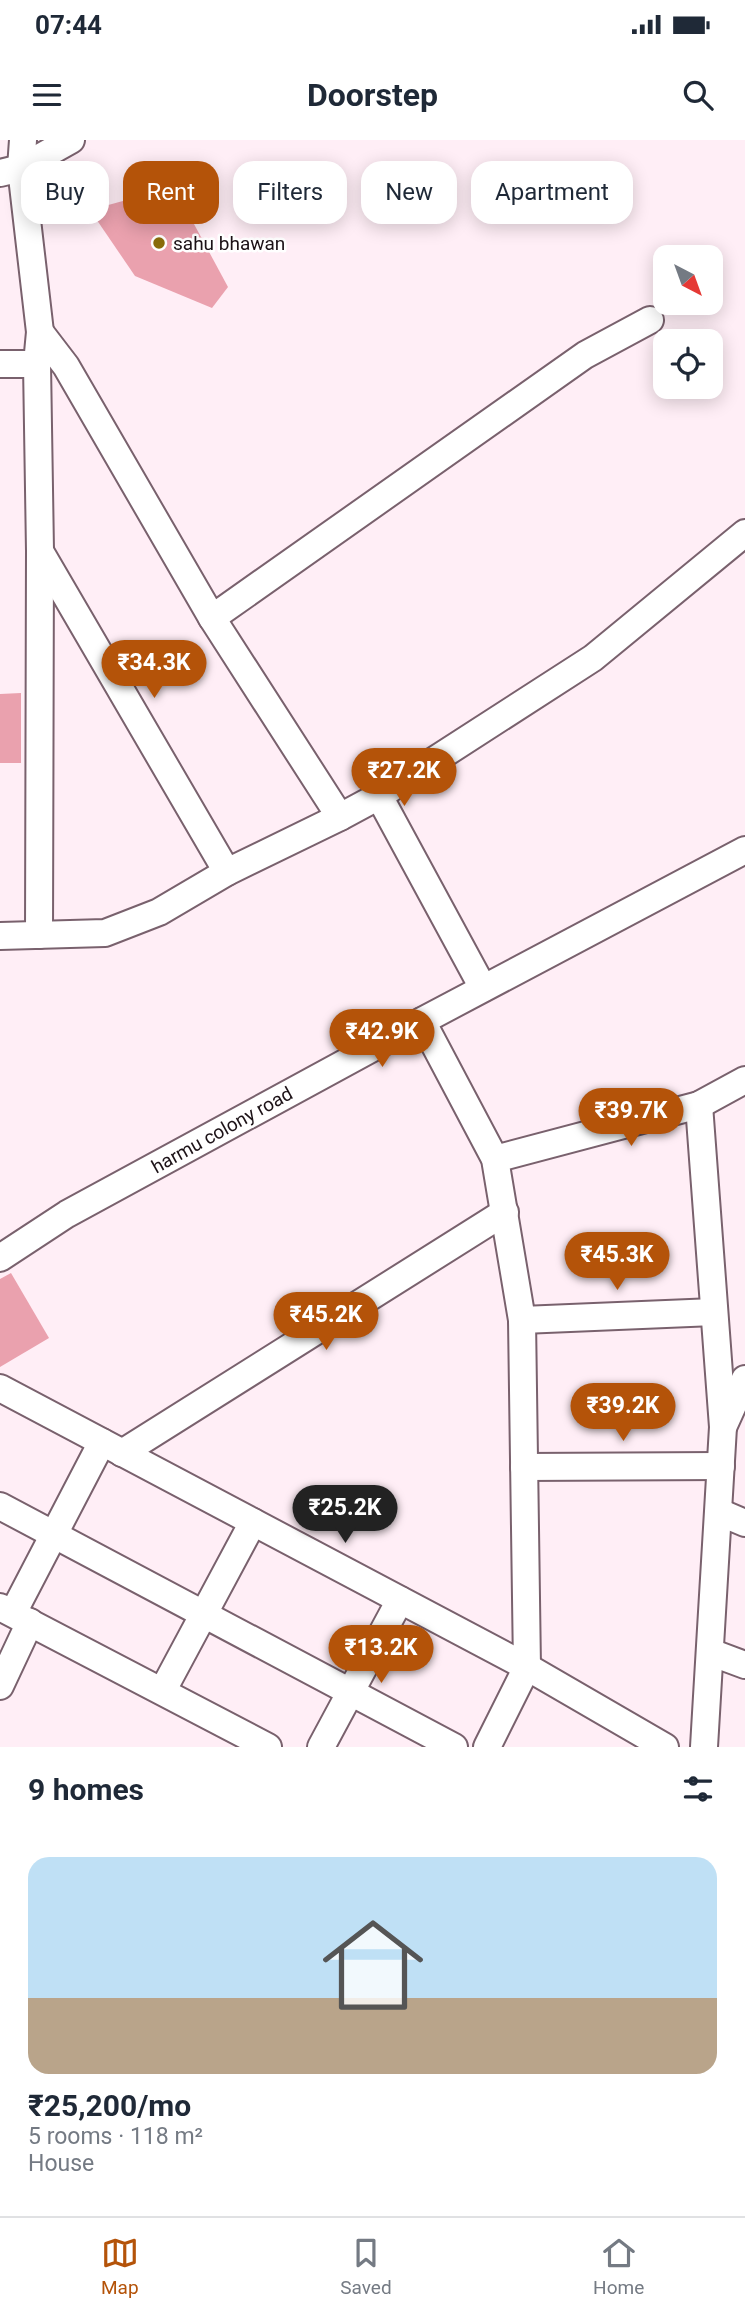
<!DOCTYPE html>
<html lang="en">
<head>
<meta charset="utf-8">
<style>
  :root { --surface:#fff; --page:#f6f6f7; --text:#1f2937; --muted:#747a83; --line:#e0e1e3; --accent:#b45309 }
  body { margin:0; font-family:Roboto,sans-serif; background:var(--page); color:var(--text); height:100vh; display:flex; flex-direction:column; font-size:26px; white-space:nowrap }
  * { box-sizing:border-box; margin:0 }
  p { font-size:23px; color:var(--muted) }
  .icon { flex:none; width:38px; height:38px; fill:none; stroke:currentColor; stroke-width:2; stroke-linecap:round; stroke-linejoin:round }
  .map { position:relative; height:1607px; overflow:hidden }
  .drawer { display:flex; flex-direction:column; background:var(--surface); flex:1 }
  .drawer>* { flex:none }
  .hud { position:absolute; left:21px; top:21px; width:704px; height:63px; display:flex; gap:14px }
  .needle { width:46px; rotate:139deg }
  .controls { position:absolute; left:653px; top:105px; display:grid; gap:14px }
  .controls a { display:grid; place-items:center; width:70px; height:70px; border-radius:14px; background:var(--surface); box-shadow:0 4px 18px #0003; font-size:35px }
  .price { position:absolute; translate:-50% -60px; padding:0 16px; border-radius:24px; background:var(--accent); color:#fff; font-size:23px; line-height:46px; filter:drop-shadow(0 2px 4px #0008) }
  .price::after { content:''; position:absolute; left:50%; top:42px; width:21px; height:16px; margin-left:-10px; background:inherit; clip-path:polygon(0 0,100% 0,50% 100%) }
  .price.current { background:#222; color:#fff }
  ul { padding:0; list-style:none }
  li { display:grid; align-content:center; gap:14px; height:371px; padding:0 28px }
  li span { display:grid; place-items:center; height:217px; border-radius:21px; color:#555 }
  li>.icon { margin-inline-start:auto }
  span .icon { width:126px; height:126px; fill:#fffc; stroke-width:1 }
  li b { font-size:30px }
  h2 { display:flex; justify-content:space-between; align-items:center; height:84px; padding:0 28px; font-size:30px }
  .pill { padding:0 24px; border-radius:21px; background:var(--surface); box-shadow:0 4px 18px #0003; font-size:24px; line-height:63px }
  .pill.current { background:var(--accent); color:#fff }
  .status { display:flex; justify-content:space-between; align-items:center; height:49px; padding:0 35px; background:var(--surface); direction:ltr }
  .status svg { height:19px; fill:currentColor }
  header { display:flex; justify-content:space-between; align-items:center; height:91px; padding:0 28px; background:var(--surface); font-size:32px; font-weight:700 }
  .tab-bar { display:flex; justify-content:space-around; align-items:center; height:98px; border-top:2px solid var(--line); background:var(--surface); font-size:19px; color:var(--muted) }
  .tab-bar a { display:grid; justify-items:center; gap:4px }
  .tab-bar .current { color:var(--accent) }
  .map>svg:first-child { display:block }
  .building { fill:#eaa1ae }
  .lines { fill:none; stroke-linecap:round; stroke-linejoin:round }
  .street-casing { stroke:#79616d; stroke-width:30 }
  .street { stroke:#fff; stroke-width:26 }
  .poi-dot { fill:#896c0b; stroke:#fff; stroke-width:2.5 }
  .labels { text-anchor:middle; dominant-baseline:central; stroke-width:5; stroke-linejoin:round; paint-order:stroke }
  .poi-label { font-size:19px; fill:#1c1217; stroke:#fff; text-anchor:start }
  .street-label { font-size:19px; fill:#1c1217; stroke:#fff }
</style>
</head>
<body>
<div class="status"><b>07:44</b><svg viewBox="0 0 49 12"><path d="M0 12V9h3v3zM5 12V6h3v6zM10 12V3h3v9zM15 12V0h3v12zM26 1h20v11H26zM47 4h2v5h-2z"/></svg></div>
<header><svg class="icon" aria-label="menu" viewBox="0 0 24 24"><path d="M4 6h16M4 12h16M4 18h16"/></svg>Doorstep<svg class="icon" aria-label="search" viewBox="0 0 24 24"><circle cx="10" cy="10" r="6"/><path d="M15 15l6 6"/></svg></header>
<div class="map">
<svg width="745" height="1607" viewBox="0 0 745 1607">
  <rect width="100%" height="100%" fill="#ffeef6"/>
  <g class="building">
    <path d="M 174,47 L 228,147 L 212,168 L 135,136 L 90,70 Z"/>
    <path d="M 21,553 L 21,623 L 0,623 L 0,554 Z"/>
    <path d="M 11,1133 L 49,1198 L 0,1227 L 0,1139 Z"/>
  </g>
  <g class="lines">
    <g class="street-casing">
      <g id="street">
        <path d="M 23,0 L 21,28 L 40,192 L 37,224 L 40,411 L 39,795"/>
        <path d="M 0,33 L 21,28 L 71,0"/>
        <path d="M 40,192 L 66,226 L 212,478 L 340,677"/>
        <path d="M 0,224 L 37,224"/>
        <path d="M 41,413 L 227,732"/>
        <path d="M 212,478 L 585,215 L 650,180"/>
        <path d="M 379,656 L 483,848"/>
        <path d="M 0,796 L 105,793 L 159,772 L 227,732 L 340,677 L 379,656 L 593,518 L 745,393"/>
        <path d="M 422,881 L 495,1019 L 522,1180 L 527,1527 L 487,1607"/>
        <path d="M 699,965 L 723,1287 L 704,1607"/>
        <path d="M 495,1019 L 699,965 L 745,940"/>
        <path d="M 0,1118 L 67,1074 L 422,881 L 745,710"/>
        <path d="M 522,1180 L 714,1172"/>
        <path d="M 0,1248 L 527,1527 L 665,1607"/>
        <path d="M 724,1285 L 745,1239"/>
        <path d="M 122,1313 L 505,1072"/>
        <path d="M 524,1327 L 721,1326"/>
        <path d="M 0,1366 L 454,1607"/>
        <path d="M 719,1372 L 745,1383"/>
        <path d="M 0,1467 L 268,1607"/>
        <path d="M 13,1473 L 102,1302"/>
        <path d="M 710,1512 L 745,1525"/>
        <path d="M 0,1546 L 30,1482"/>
        <path d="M 163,1550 L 253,1382"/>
        <path d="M 321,1607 L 400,1460"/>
      </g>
    </g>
    <use href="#street" class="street"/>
  </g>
  <circle class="poi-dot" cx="159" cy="103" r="7"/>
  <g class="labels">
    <g class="poi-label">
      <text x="173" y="103">sahu bhawan</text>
    </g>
    <g class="street-label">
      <text transform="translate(222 990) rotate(-29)">harmu colony road</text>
    </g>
  </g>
</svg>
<div class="controls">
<a><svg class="needle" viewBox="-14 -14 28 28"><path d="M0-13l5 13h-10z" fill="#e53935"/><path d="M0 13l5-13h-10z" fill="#747a83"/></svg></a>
<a><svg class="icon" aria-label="locate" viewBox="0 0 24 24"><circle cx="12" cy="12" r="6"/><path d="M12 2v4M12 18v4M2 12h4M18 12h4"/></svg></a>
</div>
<b class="price" style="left:154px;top:560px">₹34.3K</b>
<b class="price" style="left:404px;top:668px">₹27.2K</b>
<b class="price" style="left:382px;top:929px">₹42.9K</b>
<b class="price" style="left:631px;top:1008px">₹39.7K</b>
<b class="price" style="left:617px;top:1152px">₹45.3K</b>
<b class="price" style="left:326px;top:1212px">₹45.2K</b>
<b class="price" style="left:623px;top:1303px">₹39.2K</b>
<b class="price current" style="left:345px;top:1405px">₹25.2K</b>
<b class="price" style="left:381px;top:1545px">₹13.2K</b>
<div class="hud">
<a class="pill">Buy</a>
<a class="pill current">Rent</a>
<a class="pill">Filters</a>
<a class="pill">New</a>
<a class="pill">Apartment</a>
</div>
</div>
<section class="drawer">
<h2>9 homes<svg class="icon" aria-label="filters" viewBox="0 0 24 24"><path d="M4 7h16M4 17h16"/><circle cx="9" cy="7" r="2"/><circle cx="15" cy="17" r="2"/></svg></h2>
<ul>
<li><span style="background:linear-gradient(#bfe0f5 65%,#b9a48a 0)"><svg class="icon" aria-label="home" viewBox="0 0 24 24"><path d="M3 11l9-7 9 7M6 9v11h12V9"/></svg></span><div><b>₹25,200/mo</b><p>5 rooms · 118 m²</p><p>House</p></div></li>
</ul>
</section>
<nav class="tab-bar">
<a class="current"><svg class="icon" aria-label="map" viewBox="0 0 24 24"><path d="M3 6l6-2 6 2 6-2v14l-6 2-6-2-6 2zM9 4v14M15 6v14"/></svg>Map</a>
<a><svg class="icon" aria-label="saved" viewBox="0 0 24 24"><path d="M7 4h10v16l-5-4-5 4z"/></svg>Saved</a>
<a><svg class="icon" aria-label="home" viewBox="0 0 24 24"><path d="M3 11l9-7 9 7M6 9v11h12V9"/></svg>Home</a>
</nav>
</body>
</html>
